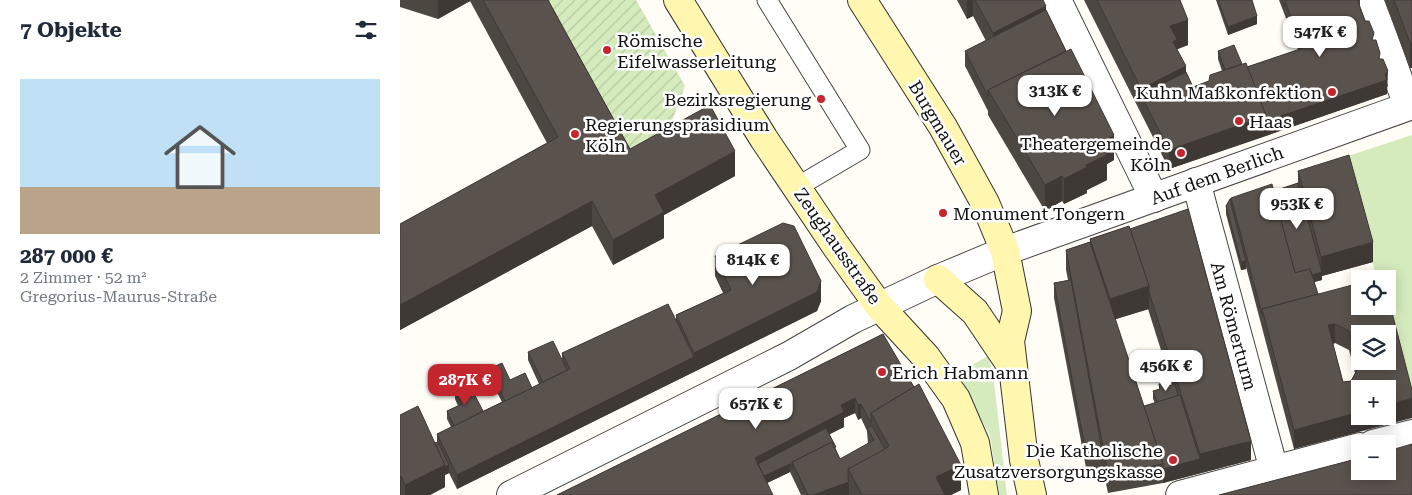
<!DOCTYPE html>
<html lang="de">
<head>
<meta charset="utf-8">
<style>
  :root { --surface:#fff; --page:#f2f2f3; --text:#1f2937; --muted:#747a83; --line:#e0e1e3; --accent:#c4262e }
  body { margin:0; font-family:"Roboto Serif",serif; background:var(--page); color:var(--text); height:100vh; display:flex; flex-direction:column; font-size:19px; white-space:nowrap }
  * { box-sizing:border-box; margin:0 }
  p { font-size:16px; color:var(--muted) }
  .icon { flex:none; width:28px; height:28px; fill:none; stroke:currentColor; stroke-width:2; stroke-linecap:round; stroke-linejoin:round }
  .map { position:relative; flex:1; overflow:hidden }
  .details { display:flex; flex-direction:column; background:var(--surface); width:400px }
  .details>* { flex:none }
  .tools { position:absolute; left:951px; top:270px; display:grid; gap:10px }
  .tools a { display:grid; place-items:center; width:45px; height:45px; border-radius:0px; background:var(--surface); box-shadow:0 2px 12px #0003; font-size:25px }
  .price { position:absolute; translate:-50% -42px; padding:0 11px; border-radius:10px; background:#fff; color:#222; font-size:16px; line-height:32px; filter:drop-shadow(0 1px 2px #0008) }
  .price::after { content:''; position:absolute; left:50%; top:30px; width:15px; height:11px; margin-left:-8px; background:inherit; clip-path:polygon(0 0,100% 0,50% 100%) }
  .price.selected { background:var(--accent); color:#fff }
  ul { padding:0; list-style:none }
  li { display:grid; align-content:center; gap:10px; height:265px; padding:0 20px }
  li+li { border-top:1px solid var(--line) }
  li span { display:grid; place-items:center; height:155px; border-radius:0px; color:#555 }
  li>.icon { margin-inline-start:auto }
  span .icon { width:90px; height:90px; fill:#fffc; stroke-width:1 }
  li b { font-size:21px }
  h2 { display:flex; justify-content:space-between; align-items:center; height:60px; padding:0 20px; font-size:21px }
  main { display:flex; flex:1; min-height:0 }
  .map>svg:first-child { display:block }
  .grass { fill:#d5ebbd }
  .garden { fill:url(#garden-furrows) }
  .lines { fill:none; stroke-linecap:round; stroke-linejoin:round }
  .lane-casing { stroke:#444; stroke-width:21 }
  .street-casing { stroke:#444; stroke-width:30 }
  .secondary-casing { stroke:#333; stroke-width:30 }
  .lane { stroke:#fff; stroke-width:19 }
  .street { stroke:#fff; stroke-width:28 }
  .secondary { stroke:#fff6b0; stroke-width:28 }
  .wall { fill:#4d4742; fill-rule:evenodd }
  .shaded-wall { fill:#3f3936 }
  .building { fill:#5a524d; stroke:#3f3936; fill-rule:evenodd }
  .poi-dot { fill:#c4262e; stroke:#fff; stroke-width:2 }
  .labels { text-anchor:middle; dominant-baseline:central; stroke-width:5; stroke-linejoin:round; paint-order:stroke }
  .poi-label { font-size:18px; fill:#111; stroke:#fff; text-anchor:start }
  .street-label { font-size:18px; fill:#111; stroke:#fff }
</style>
</head>
<body>
<main>
<section class="details">
<h2>7 Objekte<svg class="icon" aria-label="filters" viewBox="0 0 24 24"><path d="M4 7h16M4 17h16"/><circle cx="9" cy="7" r="2"/><circle cx="15" cy="17" r="2"/></svg></h2>
<ul>
<li><span style="background:linear-gradient(#bfe0f5 70%,#b9a48a 0)"><svg class="icon" aria-label="home" viewBox="0 0 24 24"><path d="M3 11l9-7 9 7M6 9v11h12V9"/></svg></span><div><b>287 000 €</b><p>2 Zimmer · 52 m²</p><p>Gregorius-Maurus-Straße</p></div></li>
</ul>
</section>
<div class="map">
<svg width="1012" height="495" viewBox="0 0 1012 495">
  <defs>
    <pattern id="garden-furrows" width="10" height="10" patternUnits="userSpaceOnUse" patternTransform="scale(1.25)"><rect width="10" height="10" fill="#d5ebbd"/><path d="M-1 1l2-2M0 10L10 0M9 11l2-2" fill="none" stroke="#b6c8a1"/></pattern>
  </defs>
  <rect width="100%" height="100%" fill="#fffdf5"/>
  <g class="grass">
    <path d="M 1012,135 L 1012,409 L 988,306 L 988,279 L 977,279 L 945,157 Z"/>
    <path d="M 588,356 L 593,373 L 607,495 L 599,495 L 590,435 L 556,374 Z"/>
  </g>
  <path class="garden" d="M 135,0 L 236,0 L 285,86 L 272,121 L 285,144 L 230,174 Z"/>
  <g class="lines">
    <g class="lane-casing">
      <path id="lane" d="M 367,0 L 460,150 L 397,187"/>
    </g>
    <g class="street-casing">
      <g id="street">
        <path d="M 657,0 L 754,198"/>
        <path d="M 970,0 L 1008,106"/>
        <path d="M 796,182 L 874,470"/>
        <path d="M 973,444 L 1012,434"/>
        <path d="M 111,495 L 389,356 L 453,319 L 538,279 L 605,251 L 1012,105"/>
        <path d="M 780,495 L 960,447"/>
      </g>
    </g>
    <g class="secondary-casing">
      <g id="secondary">
        <path d="M 278,0 L 364,139 L 436,246 L 479,306 L 526,357 L 556,399 L 575,443 L 584,495"/>
        <path d="M 462,0 L 543,127 L 585,203 L 605,251 L 617,311 L 610,341 L 624,460 L 632,495"/>
        <path d="M 538,279 L 575,312 L 612,367"/>
      </g>
    </g>
    <use href="#lane" class="lane"/>
    <use href="#street" class="street"/>
    <use href="#secondary" class="secondary"/>
  </g>
  <g class="wall">
    <path d="M 0,0 L 148,0 L 230,149 L 335,176 L 264,215 L 264,238 L 213,265 L 192,226 L 0,330 L 0,224 L 147,143 L 70,1 L 38,19 L 0,7 Z"/>
    <path d="M 557,0 L 643,0 L 646,10 L 714,160 L 707,164 L 707,180 L 687,190 L 687,193 L 664,204 L 662,201 L 645,211 L 588,115 L 588,111 L 565,66 L 565,51 L 586,41 L 573,16 L 567,19 Z"/>
    <path d="M 684,0 L 780,0 L 788,45 L 777,49 L 786,72 L 793,87 L 809,81 L 822,71 L 818,59 L 818,51 L 847,67 L 898,50 L 879,0 L 960,0 L 960,6 L 980,59 L 988,86 L 987,87 L 987,94 L 769,169 Z"/>
    <path d="M 816,0 L 852,0 L 857,24 L 828,35 Z"/>
    <path d="M 984,0 L 1012,0 L 1010,68 L 989,13 Z"/>
    <path d="M 898,171 L 973,262 L 922,276 L 922,280 L 914,282 L 918,294 L 1012,390 L 894,449 L 846,267 L 846,269 L 841,270 L 826,214 L 826,206 L 830,199 L 874,191 L 898,183 ZM 871,217 L 873,219 L 869,221 L 868,218 ZM 935,343 L 949,350 L 955,373 L 951,381 L 943,382 L 933,344 Z"/>
    <path d="M 730,229 L 851,460 L 763,483 L 708,493 L 703,470 L 687,473 L 654,298 L 654,283 L 668,280 L 666,270 L 666,250 L 690,242 L 690,239 ZM 748,309 L 772,385 L 769,386 L 759,384 L 759,389 L 753,391 L 753,399 L 755,403 L 744,406 L 715,319 Z"/>
    <path d="M 315,256 L 421,301 L 417,311 L 57,489 L 49,473 L 45,475 L 45,487 L 30,495 L 0,495 L 0,415 L 35,443 L 37,442 L 37,434 L 51,427 L 47,419 L 47,411 L 58,406 L 55,399 L 55,391 L 83,411 L 102,402 L 89,377 L 89,369 L 110,380 L 132,388 L 139,384 L 128,360 L 128,352 L 162,361 L 162,353 L 276,320 L 276,315 L 323,293 L 315,276 Z"/>
    <path d="M 483,334 L 561,490 L 551,495 L 401,495 L 390,472 L 367,483 L 157,495 ZM 455,413 L 458,420 L 461,418 L 467,431 L 468,444 L 440,459 L 429,434 L 444,427 L 444,418 Z"/>
  </g>
  <g class="shaded-wall">
    <path d="M 38,0 L 70,0 L 70,1 L 38,19 Z"/>
    <path d="M 567,0 L 573,0 L 573,16 L 567,19 Z"/>
    <path d="M 646,6 L 646,25 L 593,52 L 593,33 Z"/>
    <path d="M 857,16 L 857,24 L 828,35 L 828,27 Z"/>
    <path d="M 788,20 L 788,45 L 773,51 L 770,26 Z"/>
    <path d="M 1012,42 L 1012,68 L 1010,68 L 1010,43 Z"/>
    <path d="M 786,66 L 786,92 L 741,95 L 741,89 Z"/>
    <path d="M 988,71 L 987,94 L 866,136 L 866,121 L 985,74 Z"/>
    <path d="M 866,116 L 866,136 L 769,169 L 769,150 Z"/>
    <path d="M 714,135 L 714,160 L 707,164 L 707,180 L 687,190 L 687,193 L 664,204 L 664,179 L 686,165 L 701,142 Z"/>
    <path d="M 335,151 L 335,176 L 264,215 L 264,238 L 213,265 L 213,240 L 255,195 Z"/>
    <path d="M 662,176 L 662,201 L 645,211 L 645,185 Z"/>
    <path d="M 192,201 L 192,226 L 0,330 L 0,305 Z"/>
    <path d="M 871,203 L 871,217 L 864,219 L 864,205 Z"/>
    <path d="M 877,205 L 877,219 L 874,220 L 874,206 Z"/>
    <path d="M 973,242 L 973,262 L 922,276 L 922,280 L 895,287 L 895,279 L 921,272 L 921,257 Z"/>
    <path d="M 846,261 L 846,269 L 841,270 L 841,262 Z"/>
    <path d="M 421,281 L 421,301 L 417,311 L 57,489 L 57,475 L 294,357 L 294,353 Z"/>
    <path d="M 749,286 L 749,309 L 710,321 L 710,299 Z"/>
    <path d="M 935,324 L 935,343 L 928,345 L 928,325 Z"/>
    <path d="M 455,398 L 455,413 L 444,418 L 444,427 L 358,471 L 355,458 L 441,405 Z"/>
    <path d="M 1012,398 L 1012,418 L 894,449 L 894,430 L 960,412 L 960,416 L 988,416 L 988,405 Z"/>
    <path d="M 461,404 L 461,418 L 458,420 L 458,405 Z"/>
    <path d="M 851,441 L 851,460 L 763,483 L 763,469 L 800,459 L 800,454 Z"/>
    <path d="M 390,464 L 390,472 L 361,486 L 361,478 Z"/>
    <path d="M 45,465 L 49,465 L 49,473 L 45,475 L 45,487 L 30,495 L 5,495 L 5,485 Z"/>
    <path d="M 561,465 L 561,490 L 551,495 L 536,495 L 536,477 Z"/>
    <path d="M 1,476 L 1,495 L 0,495 L 0,477 Z"/>
    <path d="M 449,482 L 449,495 L 413,495 Z"/>
  </g>
  <g class="building">
    <path d="M 83,0 L 148,0 L 230,149 L 310,105 L 335,151 L 255,195 L 264,212 L 213,240 L 192,201 L 0,305 L 0,224 L 158,137 Z"/>
    <path d="M 575,0 L 643,0 L 646,6 L 593,33 Z"/>
    <path d="M 697,0 L 780,0 L 788,20 L 770,26 L 777,39 L 773,42 L 786,66 L 741,89 Z"/>
    <path d="M 818,0 L 852,0 L 857,16 L 828,27 Z"/>
    <path d="M 882,0 L 888,0 L 885,1 L 885,7 Z"/>
    <path d="M 888,0 L 960,0 L 958,2 L 965,21 L 969,21 L 974,33 L 972,40 L 976,40 L 980,53 L 979,59 L 983,59 L 988,71 L 985,74 L 987,80 L 866,121 L 866,116 L 847,67 L 903,48 L 885,1 Z"/>
    <path d="M 994,0 L 1012,0 L 1012,42 L 1010,43 Z"/>
    <path d="M 646,10 L 666,51 L 588,90 L 588,96 L 565,51 Z"/>
    <path d="M 834,45 L 842,64 L 825,70 L 818,51 Z"/>
    <path d="M 671,49 L 714,135 L 701,142 L 707,155 L 686,165 L 687,167 L 664,179 L 662,176 L 645,185 L 588,90 Z"/>
    <path d="M 846,63 L 866,116 L 769,150 L 741,95 L 786,72 L 793,87 L 809,81 L 810,75 Z"/>
    <path d="M 949,155 L 973,242 L 921,257 L 898,171 Z"/>
    <path d="M 898,183 L 922,272 L 912,275 L 910,269 L 895,273 L 880,217 L 879,217 L 874,191 Z"/>
    <path d="M 872,184 L 877,205 L 874,206 L 871,203 L 864,205 L 869,221 L 880,217 L 895,273 L 910,269 L 918,294 L 862,309 L 862,314 L 831,198 Z"/>
    <path d="M 830,199 L 831,199 L 831,204 L 846,261 L 841,262 L 826,206 Z"/>
    <path d="M 788,209 L 851,441 L 800,454 L 749,292 L 749,286 L 730,229 Z"/>
    <path d="M 383,223 L 394,226 L 421,281 L 417,292 L 294,353 L 276,315 L 331,290 L 315,256 Z"/>
    <path d="M 729,226 L 749,286 L 710,299 L 690,239 Z"/>
    <path d="M 690,242 L 763,464 L 708,474 L 666,250 Z"/>
    <path d="M 671,280 L 703,455 L 687,458 L 654,283 Z"/>
    <path d="M 960,283 L 960,306 L 988,306 L 988,297 L 1012,390 L 1012,398 L 988,405 L 988,389 L 960,389 L 960,412 L 894,430 L 862,309 ZM 935,324 L 949,331 L 959,367 L 951,381 L 943,382 L 928,325 ZM 960,334 L 988,334 L 988,361 L 960,361 Z"/>
    <path d="M 268,304 L 294,357 L 57,475 L 37,434 L 170,369 L 162,353 Z"/>
    <path d="M 483,334 L 514,387 L 471,413 L 471,423 L 461,404 L 458,405 L 455,398 L 441,405 L 444,412 L 355,458 L 373,495 L 157,495 Z"/>
    <path d="M 153,341 L 167,370 L 143,382 L 128,352 Z"/>
    <path d="M 102,363 L 110,380 L 125,373 L 132,388 L 105,401 L 89,369 Z"/>
    <path d="M 768,382 L 769,386 L 775,384 L 778,396 L 757,402 L 753,391 L 760,389 L 759,384 Z"/>
    <path d="M 69,384 L 83,411 L 54,426 L 47,411 L 62,404 L 55,391 Z"/>
    <path d="M 519,384 L 561,465 L 536,477 L 545,495 L 462,495 L 448,469 L 489,446 L 471,413 Z"/>
    <path d="M 780,395 L 800,459 L 763,469 L 763,464 L 744,406 Z"/>
    <path d="M 18,406 L 45,465 L 5,485 L 1,476 L 0,477 L 0,415 Z"/>
    <path d="M 472,426 L 485,449 L 448,469 L 448,479 L 449,482 L 413,495 L 408,495 L 392,462 L 432,442 L 440,459 L 474,440 L 467,428 Z"/>
    <path d="M 426,428 L 436,447 L 434,448 L 432,442 L 392,462 L 392,469 L 390,464 L 364,476 L 358,464 Z"/>
    <path d="M 38,442 L 49,465 L 45,467 L 45,465 L 35,443 Z"/>
    <path d="M 1012,444 L 1012,495 L 819,495 L 960,458 L 960,471 L 988,471 L 988,451 Z"/>
  </g>
  <g class="poi-dot">
    <circle cx="207" cy="50" r="5"/>
    <circle cx="932" cy="92" r="5"/>
    <circle cx="421" cy="99" r="5"/>
    <circle cx="839" cy="121" r="5"/>
    <circle cx="175" cy="134" r="5"/>
    <circle cx="781" cy="153" r="5"/>
    <circle cx="543" cy="213" r="5"/>
    <circle cx="482" cy="372" r="5"/>
    <circle cx="773" cy="460" r="5"/>
  </g>
  <g class="labels">
    <g class="poi-label">
      <text x="217" y="40">Römische<tspan x="217" dy="21">Eifelwasserleitung</tspan></text>
      <text x="922" y="92" text-anchor="end">Kuhn Maßkonfektion</text>
      <text x="411" y="99" text-anchor="end">Bezirksregierung</text>
      <text x="849" y="121">Haas</text>
      <text x="185" y="124">Regierungspräsidium<tspan x="185" dy="21">Köln</tspan></text>
      <text x="771" y="143" text-anchor="end">Theatergemeinde<tspan x="771" dy="21">Köln</tspan></text>
      <text x="553" y="213">Monument Tongern</text>
      <text x="492" y="372">Erich Habmann</text>
      <text x="763" y="450" text-anchor="end">Die Katholische<tspan x="763" dy="21">Zusatzversorgungskasse</tspan></text>
    </g>
    <g class="street-label">
      <text transform="translate(538 123) rotate(59)">Burgmauer</text>
      <text transform="translate(817 175) rotate(-20)">Auf dem Berlich</text>
      <text transform="translate(438 246) rotate(55)">Zeughausstraße</text>
      <text transform="translate(834 326) rotate(75)">Am Römerturm</text>
    </g>
  </g>
</svg>
<div class="tools">
<a><svg class="icon" aria-label="locate" viewBox="0 0 24 24"><circle cx="12" cy="12" r="6"/><path d="M12 2v4M12 18v4M2 12h4M18 12h4"/></svg></a>
<a><svg class="icon" aria-label="layers" viewBox="0 0 24 24"><path d="M12 4l9 5-9 5-9-5zM3 14l9 5 9-5"/></svg></a>
<a>+</a>
<a>−</a>
</div>
<b class="price" style="left:920px;top:58px">547K €</b>
<b class="price" style="left:655px;top:117px">313K €</b>
<b class="price" style="left:897px;top:230px">953K €</b>
<b class="price" style="left:353px;top:286px">814K €</b>
<b class="price" style="left:766px;top:392px">456K €</b>
<b class="price selected" style="left:65px;top:406px">287K €</b>
<b class="price" style="left:356px;top:430px">657K €</b>
</div>
</main>
</body>
</html>
